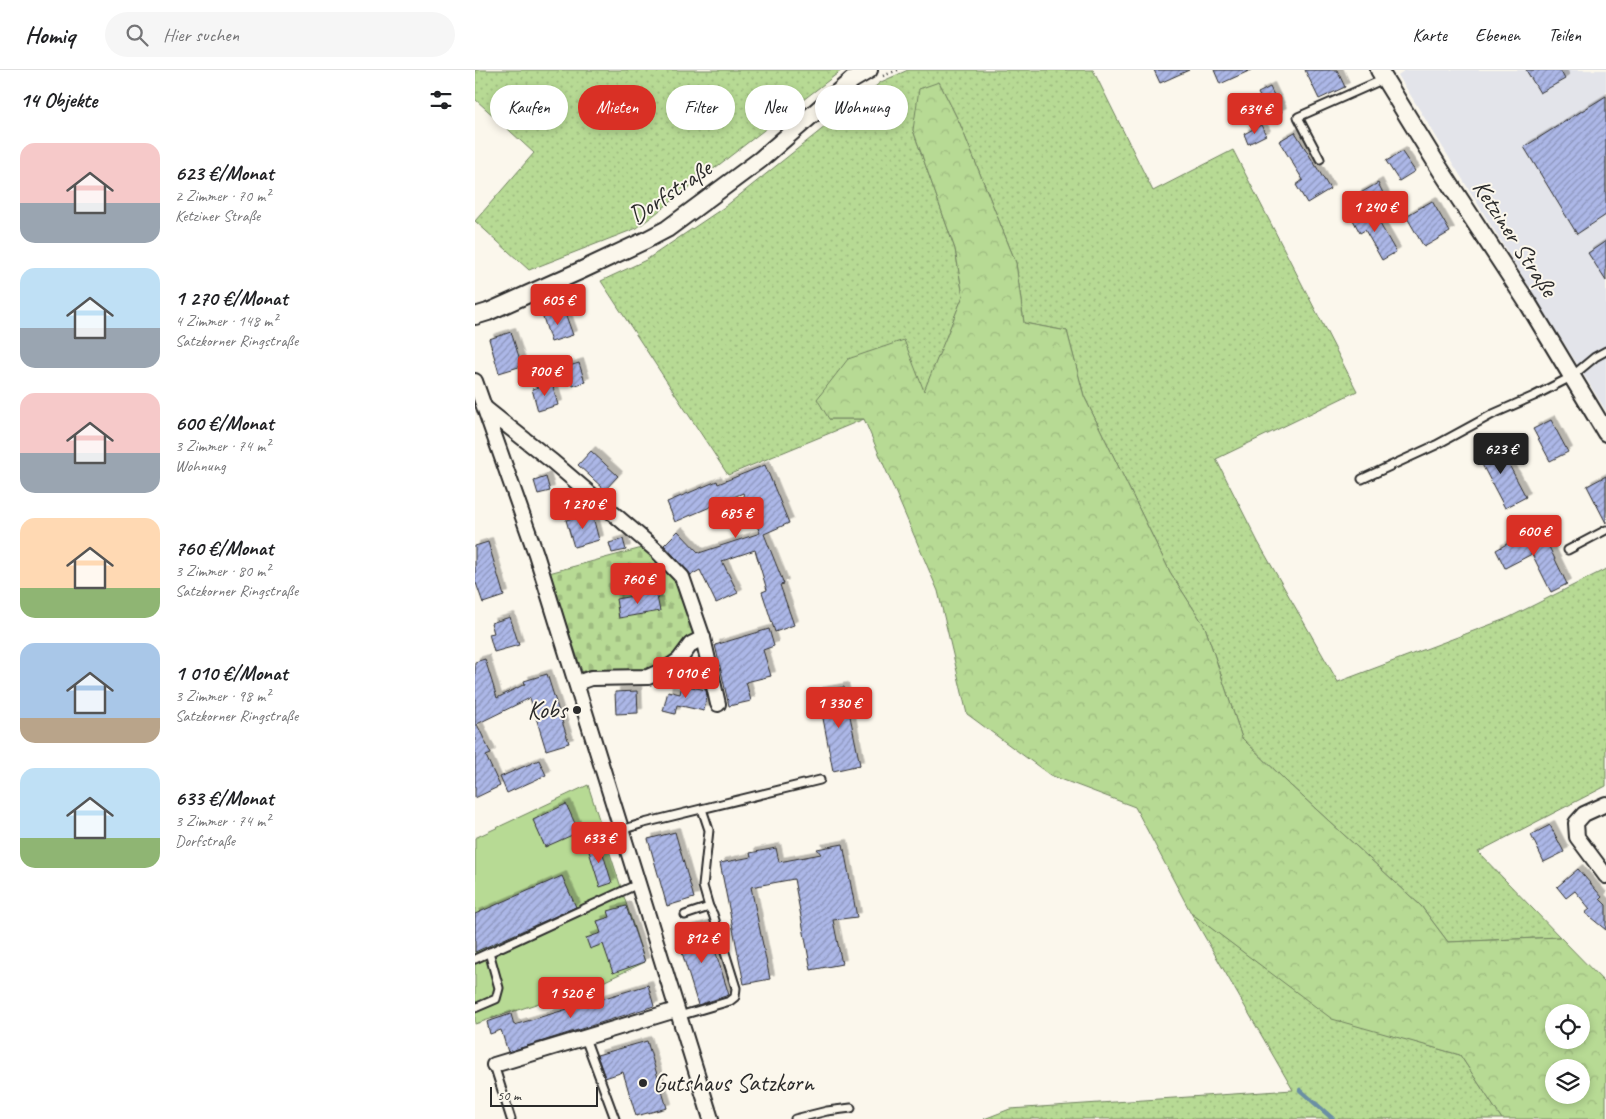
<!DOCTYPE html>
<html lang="de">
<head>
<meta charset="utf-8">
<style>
  :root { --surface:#fff; --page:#f6f6f6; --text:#202124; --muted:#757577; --line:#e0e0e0; --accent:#d93025 }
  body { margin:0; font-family:Caveat,sans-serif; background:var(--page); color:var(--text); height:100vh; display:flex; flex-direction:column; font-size:19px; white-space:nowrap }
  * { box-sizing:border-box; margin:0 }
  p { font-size:16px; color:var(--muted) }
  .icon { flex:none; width:28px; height:28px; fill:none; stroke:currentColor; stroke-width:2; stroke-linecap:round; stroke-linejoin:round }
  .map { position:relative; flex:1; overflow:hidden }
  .side { display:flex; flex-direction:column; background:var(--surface); width:475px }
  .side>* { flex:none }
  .top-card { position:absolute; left:15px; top:15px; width:475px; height:45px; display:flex; gap:10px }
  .controls { position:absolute; left:1070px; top:934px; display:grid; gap:10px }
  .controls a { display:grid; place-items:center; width:45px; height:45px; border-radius:50%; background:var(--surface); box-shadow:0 2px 8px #0003; font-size:25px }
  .scale { position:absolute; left:15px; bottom:12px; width:108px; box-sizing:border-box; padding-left:5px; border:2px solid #2b2b2b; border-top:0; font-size:14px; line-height:18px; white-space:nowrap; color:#2b2b2b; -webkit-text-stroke:4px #fbf7ec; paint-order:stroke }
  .price { position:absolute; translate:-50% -42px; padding:0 11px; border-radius:5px; background:var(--accent); color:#fff; font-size:16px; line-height:32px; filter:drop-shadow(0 1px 2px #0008) }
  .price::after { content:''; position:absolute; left:50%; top:30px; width:15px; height:11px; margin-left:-8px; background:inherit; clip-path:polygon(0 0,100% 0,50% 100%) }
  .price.on { background:#222; color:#fff }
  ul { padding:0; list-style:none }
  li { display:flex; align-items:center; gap:15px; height:125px; padding:0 20px }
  li span { display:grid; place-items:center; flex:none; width:140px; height:100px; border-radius:15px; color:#555 }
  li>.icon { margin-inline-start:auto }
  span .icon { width:60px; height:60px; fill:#fffc; stroke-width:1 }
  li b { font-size:21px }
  h2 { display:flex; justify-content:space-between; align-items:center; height:60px; padding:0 20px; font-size:21px }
  .chip { padding:0 18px; border-radius:22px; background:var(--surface); box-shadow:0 2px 8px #0003; font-size:18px; line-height:45px }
  .chip.on { background:var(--accent); color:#fff }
  header { display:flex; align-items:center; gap:30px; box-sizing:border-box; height:70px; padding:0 25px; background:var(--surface); border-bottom:1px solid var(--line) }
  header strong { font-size:24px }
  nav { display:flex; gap:28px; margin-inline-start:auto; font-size:18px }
  .search { width:350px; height:45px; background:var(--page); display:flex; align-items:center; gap:12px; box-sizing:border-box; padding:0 18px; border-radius:28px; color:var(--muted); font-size:19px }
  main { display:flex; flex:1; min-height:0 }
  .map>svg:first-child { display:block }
  .built { fill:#e3e4ea }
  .grass { fill:url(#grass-dots); stroke:#718260 }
  .forest { fill:url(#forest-crowns); stroke:#718260; fill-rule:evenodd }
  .cemetery { fill:url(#cemetery-stones); stroke:#718260 }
  .pitch { fill:#b7da94; stroke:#718260 }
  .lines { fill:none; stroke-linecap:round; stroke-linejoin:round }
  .stream { stroke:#6a8fa4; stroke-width:4.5 }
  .building { fill:url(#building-hatch); stroke:#2b2b2b; filter:url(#shadow) }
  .service-casing { stroke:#2b2b2b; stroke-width:11 }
  .minor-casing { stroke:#2b2b2b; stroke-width:18 }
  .tertiary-casing { stroke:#2b2b2b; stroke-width:20 }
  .path { stroke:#2b2b2b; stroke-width:2.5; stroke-dasharray:1 4; stroke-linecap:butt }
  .service { stroke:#fbf7ec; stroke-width:7 }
  .minor { stroke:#fbf7ec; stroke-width:14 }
  .tertiary { stroke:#fbf7ec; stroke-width:16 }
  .poi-dot { fill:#2b2b2b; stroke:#fbf7ec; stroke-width:2 }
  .labels { text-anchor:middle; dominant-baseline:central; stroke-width:4; stroke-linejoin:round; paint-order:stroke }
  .street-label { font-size:25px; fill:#2b2b2b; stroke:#fbf7ec }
  .poi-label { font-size:25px; fill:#2b2b2b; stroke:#fbf7ec; text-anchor:end }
</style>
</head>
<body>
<header>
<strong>Homiq</strong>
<div class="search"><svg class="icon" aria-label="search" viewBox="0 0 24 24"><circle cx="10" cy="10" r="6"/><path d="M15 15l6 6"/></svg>Hier suchen</div>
<nav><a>Karte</a><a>Ebenen</a><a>Teilen</a></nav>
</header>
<main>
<section class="side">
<h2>14 Objekte<svg class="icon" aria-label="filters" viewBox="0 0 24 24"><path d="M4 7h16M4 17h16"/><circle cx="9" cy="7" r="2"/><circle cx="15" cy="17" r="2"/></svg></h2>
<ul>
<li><span style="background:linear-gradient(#f6c9c9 60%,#9aa5b1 0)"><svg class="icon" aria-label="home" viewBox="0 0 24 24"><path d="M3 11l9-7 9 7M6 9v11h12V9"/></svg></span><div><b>623 €/Monat</b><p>2 Zimmer · 70 m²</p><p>Ketziner Straße</p></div></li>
<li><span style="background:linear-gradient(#bfe0f5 60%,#9aa5b1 0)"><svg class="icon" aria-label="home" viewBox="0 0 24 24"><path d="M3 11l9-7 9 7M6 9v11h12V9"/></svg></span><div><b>1 270 €/Monat</b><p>4 Zimmer · 148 m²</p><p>Satzkorner Ringstraße</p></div></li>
<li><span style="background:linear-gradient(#f6c9c9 60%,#9aa5b1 0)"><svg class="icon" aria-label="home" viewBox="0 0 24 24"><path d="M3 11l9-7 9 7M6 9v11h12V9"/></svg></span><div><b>600 €/Monat</b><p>3 Zimmer · 74 m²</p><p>Wohnung</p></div></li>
<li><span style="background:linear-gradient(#ffd9b3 70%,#8fb573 0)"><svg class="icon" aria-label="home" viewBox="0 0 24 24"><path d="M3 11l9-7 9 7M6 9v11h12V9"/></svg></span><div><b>760 €/Monat</b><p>3 Zimmer · 80 m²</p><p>Satzkorner Ringstraße</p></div></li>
<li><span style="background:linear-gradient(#a9c7e8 75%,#b9a48a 0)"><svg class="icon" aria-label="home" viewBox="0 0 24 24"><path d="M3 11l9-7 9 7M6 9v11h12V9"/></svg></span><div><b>1 010 €/Monat</b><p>3 Zimmer · 98 m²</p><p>Satzkorner Ringstraße</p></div></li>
<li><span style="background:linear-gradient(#bfe0f5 70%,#8fb573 0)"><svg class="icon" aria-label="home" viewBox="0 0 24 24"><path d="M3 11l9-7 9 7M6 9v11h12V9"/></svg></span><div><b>633 €/Monat</b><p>3 Zimmer · 74 m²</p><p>Dorfstraße</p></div></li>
</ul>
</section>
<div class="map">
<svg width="1131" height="1049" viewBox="0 0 1131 1049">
  <defs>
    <pattern id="grass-dots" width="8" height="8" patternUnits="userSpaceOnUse" patternTransform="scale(1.25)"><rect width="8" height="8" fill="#b7da94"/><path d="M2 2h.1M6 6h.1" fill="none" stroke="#9ebb80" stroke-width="1.8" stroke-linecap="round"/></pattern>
    <pattern id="forest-crowns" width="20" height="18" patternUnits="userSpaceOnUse" patternTransform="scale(1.25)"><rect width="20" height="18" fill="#b7da94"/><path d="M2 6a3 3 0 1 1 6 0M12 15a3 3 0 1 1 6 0" fill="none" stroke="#9ebb80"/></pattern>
    <pattern id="cemetery-stones" width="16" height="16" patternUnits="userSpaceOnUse" patternTransform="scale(1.25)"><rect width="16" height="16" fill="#b7da94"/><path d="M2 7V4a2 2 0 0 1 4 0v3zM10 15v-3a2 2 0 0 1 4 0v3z" fill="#9ebb80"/></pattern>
    <pattern id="building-hatch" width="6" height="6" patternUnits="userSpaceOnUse" patternTransform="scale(1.25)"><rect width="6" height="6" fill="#acb7e7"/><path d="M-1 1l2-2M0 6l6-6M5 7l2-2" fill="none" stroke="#8c95bb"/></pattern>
    <filter id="shadow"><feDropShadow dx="4.5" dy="-4.5" stdDeviation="0" flood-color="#0004"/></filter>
  </defs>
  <rect width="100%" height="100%" fill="#fbf7ec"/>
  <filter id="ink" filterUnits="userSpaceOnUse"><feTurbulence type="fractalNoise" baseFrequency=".02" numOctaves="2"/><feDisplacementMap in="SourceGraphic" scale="10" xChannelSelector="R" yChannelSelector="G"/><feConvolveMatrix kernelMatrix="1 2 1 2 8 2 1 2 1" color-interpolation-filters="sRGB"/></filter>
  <g filter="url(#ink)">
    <path class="built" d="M 930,0 L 1131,0 L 1131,341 L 923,5 Z"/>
    <g class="grass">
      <path d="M 0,0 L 367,0 L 162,158 L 54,200 L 0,151 L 59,83 L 0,29 Z"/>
      <path d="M 433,0 L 618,0 L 678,121 L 758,80 L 882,321 L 741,389 L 783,472 L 863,612 L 1033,548 L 1131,499 L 1131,716 L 1003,782 L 1085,867 L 973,872 L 946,836 L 816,716 L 767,668 L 730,557 L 695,502 L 609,326 L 592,261 L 549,253 L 541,193 L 485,54 L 464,12 L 438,60 L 480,179 L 488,226 L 449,322 L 354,349 L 389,349 L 253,405 L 126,211 L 171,190 L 251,136 L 406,12 Z"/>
      <path d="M 716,843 L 857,948 L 985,985 L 1027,1049 L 509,1049 L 535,1039 L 818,1020 Z"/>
    </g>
    <path class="forest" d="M 464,12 L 485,54 L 541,193 L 549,253 L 592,261 L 609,326 L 695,502 L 730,557 L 767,668 L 816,716 L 946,836 L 973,872 L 1085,867 L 1131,914 L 1131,1049 L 1027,1049 L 985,985 L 857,949 L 716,843 L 660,737 L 575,705 L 492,644 L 463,521 L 389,349 L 354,349 L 342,329 L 373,289 L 429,270 L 449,321 L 488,226 L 480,179 L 438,60 L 444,19 ZM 1079,942 L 1106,942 L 1106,970 L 1079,970 ZM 1079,998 L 1106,998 L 1106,1025 L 1079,1025 Z"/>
    <path class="cemetery" d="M 167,478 L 201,510 L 222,562 L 202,585 L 172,602 L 108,604 L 74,503 Z"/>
    <path class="pitch" d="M 113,715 L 170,892 L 128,912 L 0,954 L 0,768 Z"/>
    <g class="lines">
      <path class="stream" d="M 825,1020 L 858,1049"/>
    </g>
    <g class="building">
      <path d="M 679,0 L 714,0 L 685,13 Z"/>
      <path d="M 739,0 L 776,0 L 745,14 Z"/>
      <path d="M 830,0 L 862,0 L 870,17 L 844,29 Z"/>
      <path d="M 1051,0 L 1085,0 L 1090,9 L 1065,23 Z"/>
      <path d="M 795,17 L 807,42 L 795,48 L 783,23 Z"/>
      <path d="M 1131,26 L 1131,145 L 1102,164 L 1049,77 Z"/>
      <path d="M 786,55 L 791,65 L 773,74 L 769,64 Z"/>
      <path d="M 820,62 L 855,119 L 832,133 L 821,115 L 828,110 L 804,71 Z"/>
      <path d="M 927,82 L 940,101 L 924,111 L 911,91 Z"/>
      <path d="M 903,113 L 910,127 L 889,139 L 882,125 Z"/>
      <path d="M 957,131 L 975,162 L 949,177 L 931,146 Z"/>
      <path d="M 896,138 L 921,182 L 907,190 L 890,160 L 885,163 L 877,148 Z"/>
      <path d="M 1131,171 L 1131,211 L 1113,183 Z"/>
      <path d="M 89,240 L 98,265 L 76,272 L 68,247 Z"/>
      <path d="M 36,262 L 47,296 L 24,303 L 14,269 Z"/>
      <path d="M 104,293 L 110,312 L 98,316 L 91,297 Z"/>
      <path d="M 77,313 L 83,335 L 63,341 L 57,319 Z"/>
      <path d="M 1076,350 L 1093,382 L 1075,391 L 1058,359 Z"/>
      <path d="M 1022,372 L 1051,427 L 1030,438 L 1001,383 Z"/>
      <path d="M 116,381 L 143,406 L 130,420 L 103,395 Z"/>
      <path d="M 290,395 L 314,453 L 289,464 L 309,514 L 305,515 L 319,555 L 300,562 L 287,522 L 292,520 L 280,480 L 247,491 L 263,523 L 241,533 L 225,500 L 216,505 L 189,475 L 203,461 L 224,483 L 285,463 L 268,423 L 200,452 L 192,432 L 242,411 L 243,414 Z"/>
      <path d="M 1131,406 L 1131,453 L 1112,416 Z"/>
      <path d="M 71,407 L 75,421 L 63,424 L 59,411 Z"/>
      <path d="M 117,443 L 124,470 L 99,477 L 91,450 Z"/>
      <path d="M 1064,456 L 1092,514 L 1076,522 L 1057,484 L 1030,498 L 1021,480 Z"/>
      <path d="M 148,469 L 151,480 L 137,483 L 134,473 Z"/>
      <path d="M 13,472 L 29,526 L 8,533 L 1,513 L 0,513 L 0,476 Z"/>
      <path d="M 181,522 L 185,541 L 144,548 L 141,529 Z"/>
      <path d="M 35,547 L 44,575 L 19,582 L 14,564 L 19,563 L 16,553 Z"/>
      <path d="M 294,559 L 299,576 L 288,580 L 296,606 L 271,612 L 276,631 L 254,636 L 240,575 Z"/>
      <path d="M 10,589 L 22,628 L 50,614 L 49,611 L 72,604 L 94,673 L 71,680 L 55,628 L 2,654 L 16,684 L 11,686 L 25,716 L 0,728 L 0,592 Z"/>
      <path d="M 207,615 L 231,620 L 232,627 L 229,641 L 202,635 L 200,644 L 188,641 L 193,621 L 205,624 Z"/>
      <path d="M 369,617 L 385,695 L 358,701 L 343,622 Z"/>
      <path d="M 162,621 L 163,643 L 141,644 L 140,622 Z"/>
      <path d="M 64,690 L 71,705 L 32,723 L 25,707 Z"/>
      <path d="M 91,734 L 104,762 L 70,777 L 58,750 Z"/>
      <path d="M 1075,755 L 1089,782 L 1069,792 L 1056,765 Z"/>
      <path d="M 200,762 L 219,828 L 192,836 L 173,769 Z"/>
      <path d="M 124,771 L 137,813 L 125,817 L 112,775 Z"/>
      <path d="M 368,774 L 382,847 L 358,850 L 367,894 L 336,900 L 319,809 L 276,817 L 295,909 L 269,914 L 245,793 L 276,787 L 275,783 L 301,778 L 304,792 L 346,784 L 342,779 Z"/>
      <path d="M 1103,799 L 1127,827 L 1125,829 L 1131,835 L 1131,860 L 1110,843 L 1115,839 L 1100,821 L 1091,828 L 1082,817 Z"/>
      <path d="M 87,806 L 101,837 L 0,882 L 0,844 Z"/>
      <path d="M 151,836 L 170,892 L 138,903 L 128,874 L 115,879 L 111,868 L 126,863 L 122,851 L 135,847 L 133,841 Z"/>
      <path d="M 232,854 L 254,925 L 223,935 L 201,863 Z"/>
      <path d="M 173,915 L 179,936 L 33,982 L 26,960 L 15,964 L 12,952 L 36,944 L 39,955 Z"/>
      <path d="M 172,971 L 192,1038 L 161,1046 L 148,1002 L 130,1008 L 122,985 Z"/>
    </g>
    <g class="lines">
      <g class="service-casing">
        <g id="service">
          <path d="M 845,89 L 823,47 L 909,9"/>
          <path d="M 887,409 L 961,375 L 1018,344 L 1059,326 L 1096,307 L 1120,287 L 1131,281"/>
          <path d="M 1093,480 L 1131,460"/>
          <path d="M 227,739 L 234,760 L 228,816 L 234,837"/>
          <path d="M 146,760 L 169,753 L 345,710"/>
          <path d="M 0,889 L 163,814"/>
          <path d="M 0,938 L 21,929 L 24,918 L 14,882"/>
          <path d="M 204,946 L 255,931 L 260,927 L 261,918 L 238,844 L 234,837 L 210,845"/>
          <path d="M 110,968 L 140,1049"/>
          <path d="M 19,995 L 36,1049"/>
          <path d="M 320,1049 L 352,1041 L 376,1038"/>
        </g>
      </g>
      <g class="minor-casing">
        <g id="minor">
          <path d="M 0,311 L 61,484 L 236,1049"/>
          <path d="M 10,338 L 78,392 L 181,480 L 207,507 L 228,568 L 243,634"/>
          <path d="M 102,613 L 116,608 L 173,607 L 191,599 L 204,590 L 216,574 L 228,568"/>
          <path d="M 1131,734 L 1109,744 L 1101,753 L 1102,767 L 1131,806"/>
          <path d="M 19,995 L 201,940"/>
        </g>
      </g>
      <g class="tertiary-casing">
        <g id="tertiary">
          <path d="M 904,0 L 965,99 L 1054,235 L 1131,363"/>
          <path d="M 0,246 L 13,242 L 107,200 L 171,170 L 192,159 L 285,90 L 377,10 L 394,0"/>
        </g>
      </g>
      <path class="path" d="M 408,6 L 423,0"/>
      <use href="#service" class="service"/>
      <use href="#minor" class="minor"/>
      <use href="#tertiary" class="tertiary"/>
    </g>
  </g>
  <g class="poi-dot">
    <circle cx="102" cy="640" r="5"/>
    <circle cx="168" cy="1013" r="5"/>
  </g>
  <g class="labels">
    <g class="street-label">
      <text transform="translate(195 122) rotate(-34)">Dorfstraße</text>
      <text transform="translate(1040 168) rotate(57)">Ketziner Straße</text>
    </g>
    <g class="poi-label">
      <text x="92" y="640">Kobs</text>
      <text x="178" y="1013" text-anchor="start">Gutshaus Satzkorn</text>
    </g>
  </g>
</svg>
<div class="controls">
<a><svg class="icon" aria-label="locate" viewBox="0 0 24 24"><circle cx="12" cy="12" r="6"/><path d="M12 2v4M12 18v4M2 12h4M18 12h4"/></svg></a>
<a><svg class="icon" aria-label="layers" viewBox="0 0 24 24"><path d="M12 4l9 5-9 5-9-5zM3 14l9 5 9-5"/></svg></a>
</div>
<div class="scale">50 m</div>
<b class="price" style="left:780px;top:65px">634 €</b>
<b class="price" style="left:900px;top:163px">1 240 €</b>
<b class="price" style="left:83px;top:256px">605 €</b>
<b class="price" style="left:70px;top:327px">700 €</b>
<b class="price on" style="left:1026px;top:405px">623 €</b>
<b class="price" style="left:108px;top:460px">1 270 €</b>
<b class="price" style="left:261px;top:469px">685 €</b>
<b class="price" style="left:1059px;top:487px">600 €</b>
<b class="price" style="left:163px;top:535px">760 €</b>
<b class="price" style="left:211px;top:629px">1 010 €</b>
<b class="price" style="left:364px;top:659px">1 330 €</b>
<b class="price" style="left:124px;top:794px">633 €</b>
<b class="price" style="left:227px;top:894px">812 €</b>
<b class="price" style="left:96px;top:949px">1 520 €</b>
<div class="top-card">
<a class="chip">Kaufen</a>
<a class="chip on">Mieten</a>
<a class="chip">Filter</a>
<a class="chip">Neu</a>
<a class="chip">Wohnung</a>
</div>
</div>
</main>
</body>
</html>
